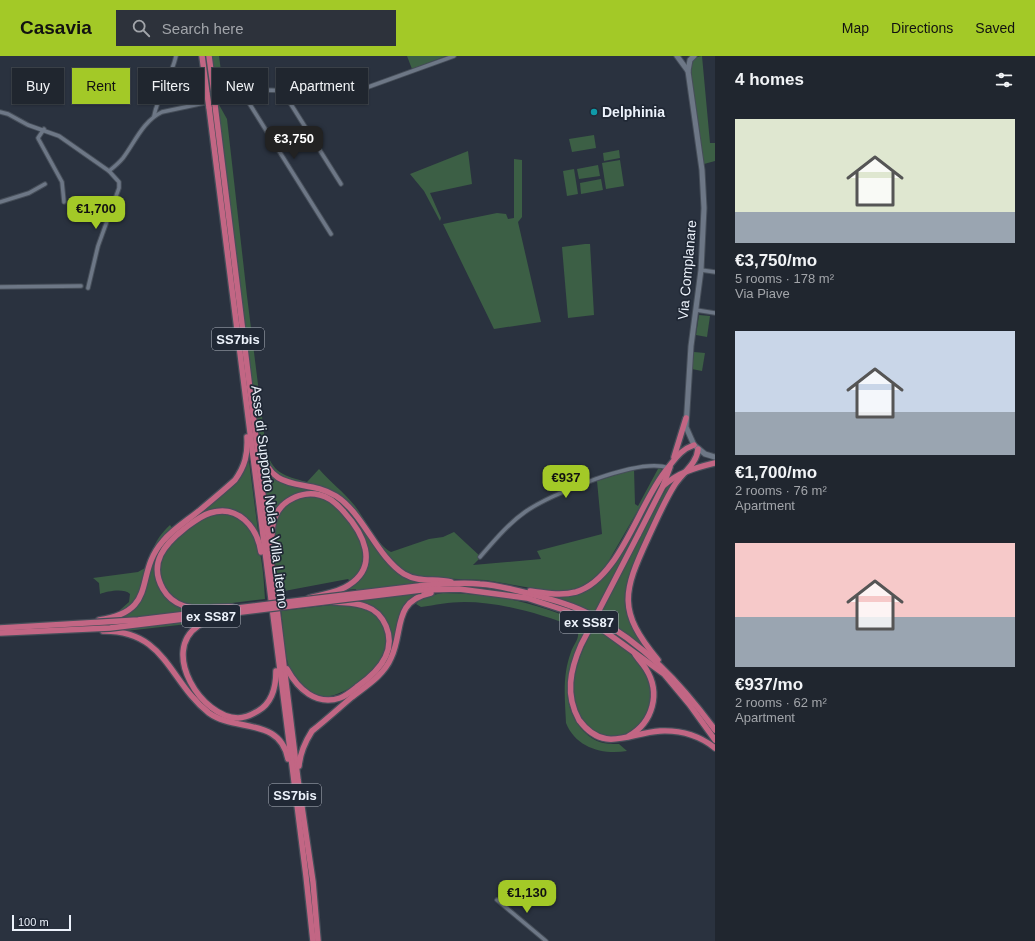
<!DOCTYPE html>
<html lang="en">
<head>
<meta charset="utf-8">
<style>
  :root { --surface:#20262f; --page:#2d323b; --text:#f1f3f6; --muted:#a2a5aa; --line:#3d434b; --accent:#a3c927 }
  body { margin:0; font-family:Helvetica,sans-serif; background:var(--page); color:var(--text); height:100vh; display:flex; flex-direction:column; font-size:15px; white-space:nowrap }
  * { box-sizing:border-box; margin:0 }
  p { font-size:13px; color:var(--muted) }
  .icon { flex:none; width:22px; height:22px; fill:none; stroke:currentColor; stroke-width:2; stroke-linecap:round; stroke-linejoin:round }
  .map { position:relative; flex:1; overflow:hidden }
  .sheet { display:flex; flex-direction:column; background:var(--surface); width:320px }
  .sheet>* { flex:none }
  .top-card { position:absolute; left:12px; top:12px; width:380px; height:36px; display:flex; gap:8px }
  .scale { position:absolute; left:12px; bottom:10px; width:59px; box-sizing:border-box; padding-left:4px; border:2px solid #ecf2fb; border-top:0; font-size:11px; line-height:14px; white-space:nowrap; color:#ecf2fb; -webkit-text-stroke:3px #202835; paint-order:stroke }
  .price { position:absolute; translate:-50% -34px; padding:0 9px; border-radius:8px; background:var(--accent); color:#111; font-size:13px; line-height:26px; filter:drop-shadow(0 1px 2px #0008) }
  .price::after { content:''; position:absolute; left:50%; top:24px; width:12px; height:9px; margin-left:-6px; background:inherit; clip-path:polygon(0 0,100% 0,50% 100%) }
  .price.current { background:#222; color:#fff }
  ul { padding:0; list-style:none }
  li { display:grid; align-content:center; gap:8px; height:212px; padding:0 20px }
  li span { display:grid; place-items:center; height:124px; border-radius:0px; color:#555 }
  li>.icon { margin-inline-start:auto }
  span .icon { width:72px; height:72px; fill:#fffc; stroke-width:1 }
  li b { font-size:17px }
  h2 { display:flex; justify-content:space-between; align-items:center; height:48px; padding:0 20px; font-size:17px }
  .tag { padding:0 14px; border-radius:0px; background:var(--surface); box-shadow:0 1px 3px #0004,0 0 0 1px var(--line); font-size:14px; line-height:36px }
  .tag.current { background:var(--accent); color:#111 }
  header { display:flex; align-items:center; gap:24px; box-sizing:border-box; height:56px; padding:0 20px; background:var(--accent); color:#111 }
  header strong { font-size:19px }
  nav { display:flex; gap:22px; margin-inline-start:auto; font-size:14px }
  .search { width:280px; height:36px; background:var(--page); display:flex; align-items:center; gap:10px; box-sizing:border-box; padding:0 14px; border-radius:0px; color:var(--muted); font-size:15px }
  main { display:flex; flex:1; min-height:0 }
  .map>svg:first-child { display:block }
  .green { fill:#3c5f45 }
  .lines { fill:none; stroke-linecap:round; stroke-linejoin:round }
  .minor-casing { stroke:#464e59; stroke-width:5.5 }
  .secondary-casing { stroke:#464e59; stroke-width:7 }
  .trunk-casing { stroke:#464e59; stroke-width:8 }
  .minor { stroke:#6d7786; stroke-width:3.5 }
  .secondary { stroke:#6d7786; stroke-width:5 }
  .trunk { stroke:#c26684; stroke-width:5.5 }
  .trunk-bridge-casing { stroke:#464e59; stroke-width:8; stroke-linecap:butt }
  .trunk-bridge { stroke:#c26684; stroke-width:5.5 }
  .culture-dot { fill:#0f9aa8; stroke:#202835; stroke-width:1.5 }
  .labels { text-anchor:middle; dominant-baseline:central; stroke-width:3.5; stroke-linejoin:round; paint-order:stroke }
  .shield { fill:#202835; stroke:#afb5c0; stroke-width:1 }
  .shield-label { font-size:13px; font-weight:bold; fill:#ecf2fb }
  .poi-label { font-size:14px; font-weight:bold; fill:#ecf2fb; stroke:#202835; text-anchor:start }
  .street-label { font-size:14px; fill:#ecf2fb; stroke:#202835 }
</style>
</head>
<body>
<header>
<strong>Casavia</strong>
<div class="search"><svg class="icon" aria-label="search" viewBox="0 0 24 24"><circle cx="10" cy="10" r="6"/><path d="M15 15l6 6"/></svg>Search here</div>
<nav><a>Map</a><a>Directions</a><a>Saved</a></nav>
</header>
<main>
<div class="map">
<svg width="715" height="885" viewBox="0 0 715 885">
  <rect width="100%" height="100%" fill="#2a323f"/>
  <g class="green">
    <path d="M 212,0 L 219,0 L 224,38 L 217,39 Z"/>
    <path d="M 407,0 L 446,0 L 412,13 Z"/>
    <path d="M 702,0 L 710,87 L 715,87 L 715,105 L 704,108 L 690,12 C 692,5 694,1 702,0 Z"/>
    <path d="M 218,47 L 227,63 L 247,240 L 266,393 C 272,417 284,420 307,426 L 319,413 C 330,426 344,436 355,450 C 366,464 376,488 391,496 L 429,483 L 443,481 L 454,476 L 481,501 L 473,509 L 541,503 L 537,495 L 602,478 L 597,425 L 634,413 L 635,448 L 638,450 L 659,411 L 663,411 L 604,513 L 597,522 L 580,532 L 570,535 L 554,536 L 485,524 L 430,522 L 415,519 L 413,523 L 416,525 L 418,538 C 388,561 402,583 385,608 L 381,605 C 359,632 311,664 291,616 C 283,597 284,574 281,555 L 331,549 L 358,549 L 356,533 L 345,534 L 353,528 L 348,523 L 279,536 C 276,517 271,495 274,475 C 277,449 304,430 328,444 C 336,449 342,457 348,464 L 351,461 C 333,439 303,422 280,450 C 275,455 273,464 270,468 L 262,407 C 280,437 306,427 332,440 C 341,445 346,452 352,460 L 355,457 C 348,447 339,438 327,433 C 306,426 279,430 267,407 C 262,396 260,383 258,371 Z"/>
    <path d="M 594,79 L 596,92 L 572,96 L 569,83 Z"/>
    <path d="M 619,94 L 620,102 L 604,105 L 603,97 Z"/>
    <path d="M 468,95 L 472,128 L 430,137 L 441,162 L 440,165 L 424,135 L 410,118 Z"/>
    <path d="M 514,103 L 522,104 L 522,161 L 518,166 L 541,266 L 494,273 L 443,168 L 497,157 L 506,158 L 508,163 L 514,162 Z"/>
    <path d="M 620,104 L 624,130 L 606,133 L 602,107 Z"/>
    <path d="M 598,109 L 600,120 L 579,123 L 577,113 Z"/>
    <path d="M 574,113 L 578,138 L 567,140 L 563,115 Z"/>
    <path d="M 601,123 L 603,134 L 581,138 L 580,127 Z"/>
    <path d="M 585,188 L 590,188 L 594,259 L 568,262 L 562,191 Z"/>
    <path d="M 699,259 L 710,260 L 707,281 L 696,279 Z"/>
    <path d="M 694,296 L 705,297 L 702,315 L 692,313 Z"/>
    <path d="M 249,405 L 258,475 L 245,461 L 216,454 L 197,465 C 208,460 219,456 230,459 C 263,467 263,515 265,543 L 216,549 L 191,549 L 193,565 L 201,564 L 196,567 L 126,575 L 120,554 L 129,546 L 130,538 C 124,532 108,535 100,538 L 99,527 L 93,522 L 138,516 L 145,512 C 155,493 152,486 170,469 L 175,476 L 239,423 Z"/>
    <path d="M 661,425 L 662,427 L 631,485 L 637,488 L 668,429 L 670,430 L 634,507 L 629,522 L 626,538 L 628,558 L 643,590 L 611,567 L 553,541 L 563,540 L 600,524 Z"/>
    <path d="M 443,537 C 499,538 537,546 588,570 C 582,587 573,605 569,623 C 563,645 574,672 595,684 C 602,688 611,688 619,688 L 627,695 C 603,699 576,692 566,667 C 565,643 562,620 571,596 C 574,587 582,581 576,571 C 540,558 502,546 464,546 C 449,546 435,549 421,551 L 416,548 L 422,541 Z"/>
    <path d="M 593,572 C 621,588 665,616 648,655 C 644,665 639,672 629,677 C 619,682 606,681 596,676 C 555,655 578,602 593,572 Z"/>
  </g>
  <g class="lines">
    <g class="minor-casing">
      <g id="minor">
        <path d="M 282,34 L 341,128"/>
        <path d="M 244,39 L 331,178"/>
        <path d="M 0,56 L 8,58 L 28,69 L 59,80 L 109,115 C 114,111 119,107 123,102 C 135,86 143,65 162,56 L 265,34 L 320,36 L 360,34 L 454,0"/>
        <path d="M 154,60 C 158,39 171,22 176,0"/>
        <path d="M 44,73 L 38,82 L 39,84 L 62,126 L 64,146"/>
        <path d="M 0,146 L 29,137 L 45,128"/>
        <path d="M 701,214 L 715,216"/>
        <path d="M 0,231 L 81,230"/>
        <path d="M 88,232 L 98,190 L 119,132 L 119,126 L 109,115"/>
        <path d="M 696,254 L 715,257"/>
        <path d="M 480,501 C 494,485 508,468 525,456 C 550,438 640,401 668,412"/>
        <path d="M 497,844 L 546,885"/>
      </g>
    </g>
    <g class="secondary-casing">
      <g id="secondary">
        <path d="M 677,0 L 688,15"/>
        <path d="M 694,0 L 690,4 L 688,15 L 702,114 L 704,152 L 701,214 L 691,290 L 686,371 L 694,389 L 705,398 L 715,401"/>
      </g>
    </g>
    <g class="trunk-casing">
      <g id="trunk">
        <path d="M 202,0 L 207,38"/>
        <path d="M 209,0 L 214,37"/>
        <path d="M 215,49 L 298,724 L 313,826 L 318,885"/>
        <path d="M 209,51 L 306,820 L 313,885"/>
        <path d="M 260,394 C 274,440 305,421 336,440 C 363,457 377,501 404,518 C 419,527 435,522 451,526"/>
        <path d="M 674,401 L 686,362"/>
        <path d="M 663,430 C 679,416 695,412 715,407"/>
        <path d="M 638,479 L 663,430 L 670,411"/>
        <path d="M 272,485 C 271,470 274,454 288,445 C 297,439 309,436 320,439 C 330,441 338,449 344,456 C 363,477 380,509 349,529 C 338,537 322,538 309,542"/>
        <path d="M 419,530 C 439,528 460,526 480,528 C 498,529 516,534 534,539 C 553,544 573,549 591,559 C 644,588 680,626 715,674"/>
        <path d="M 421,534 L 459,533 L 527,542 L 567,555 L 599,571 L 664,618 L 689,648 L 715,684"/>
        <path d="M 530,535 C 545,537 561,540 576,536 C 620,523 639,446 667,413 C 676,402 680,394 694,389"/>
        <path d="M 232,551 C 217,550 198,555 184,550 C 175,547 167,540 163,533 C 148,507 165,488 184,473 C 192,467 200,460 210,457 C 238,448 257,471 261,496"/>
        <path d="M 226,559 C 217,563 207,564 198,570 C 160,596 202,662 238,662 C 245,662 253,658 258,655 C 272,647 276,631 276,615"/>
        <path d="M 99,564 C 160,555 133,519 163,485 C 173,473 188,464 200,454 C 212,444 224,434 235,424 C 245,410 248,398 247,381"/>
        <path d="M 103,575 C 166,574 169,626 209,657 C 235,676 280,661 288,703"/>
        <path d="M 658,604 C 617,555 623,536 648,482 C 656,465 664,446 674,430 C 682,417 697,408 698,393"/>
        <path d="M 287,613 C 298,633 316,650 340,642 C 346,640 353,634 358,630 C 378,616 397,596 386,570 C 382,561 376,554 367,551 C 356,546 346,547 334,546"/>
        <path d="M 579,664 C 604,698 628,677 660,675 C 680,674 700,680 715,692"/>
        <path d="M 629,680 C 653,666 661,637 646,613 C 643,608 638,603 635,598"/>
        <path d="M 299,710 C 300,697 305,686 312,675 C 326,664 339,652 352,641 C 366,630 384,619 391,602 C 404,575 392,545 431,537"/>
      </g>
    </g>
    <use href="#minor" class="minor"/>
    <use href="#secondary" class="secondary"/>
    <use href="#trunk" class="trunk"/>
    <g class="trunk-bridge-casing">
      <g id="trunk-bridge">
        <path d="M 214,37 L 215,49"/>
        <path d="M 207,38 L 209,51"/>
        <path d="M 0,572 L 138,564 L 419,530"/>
        <path d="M 0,577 L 110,572 L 421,534"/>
        <path d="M 579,664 C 565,639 570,614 581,589 L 638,479"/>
      </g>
    </g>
    <use href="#trunk-bridge" class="trunk-bridge"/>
  </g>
  <circle class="culture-dot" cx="594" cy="56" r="4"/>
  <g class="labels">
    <g class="shield">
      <rect x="212" y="272" width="52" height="22" rx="3"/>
      <rect x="182" y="549" width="58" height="22" rx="3"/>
      <rect x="560" y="555" width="58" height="22" rx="3"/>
      <rect x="269" y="728" width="52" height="22" rx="3"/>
    </g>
    <g class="shield-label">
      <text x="238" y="283">SS7bis</text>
      <text x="211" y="560">ex SS87</text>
      <text x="589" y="566">ex SS87</text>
      <text x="295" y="739">SS7bis</text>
    </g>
    <g class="poi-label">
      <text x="602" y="56">Delphinia</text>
    </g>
    <g class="street-label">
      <text transform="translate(687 214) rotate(-85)">Via Complanare</text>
      <text transform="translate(270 441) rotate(83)">Asse di Supporto Nola - Villa Literno</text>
    </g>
  </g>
</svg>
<div class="scale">100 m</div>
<b class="price current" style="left:294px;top:104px">€3,750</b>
<b class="price" style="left:96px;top:174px">€1,700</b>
<b class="price" style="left:566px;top:443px">€937</b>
<b class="price" style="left:527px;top:858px">€1,130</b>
<div class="top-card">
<a class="tag">Buy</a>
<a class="tag current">Rent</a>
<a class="tag">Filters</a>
<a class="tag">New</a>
<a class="tag">Apartment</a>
</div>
</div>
<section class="sheet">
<h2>4 homes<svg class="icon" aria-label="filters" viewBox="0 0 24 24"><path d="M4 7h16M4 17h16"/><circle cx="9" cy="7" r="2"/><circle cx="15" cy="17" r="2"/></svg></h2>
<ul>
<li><span style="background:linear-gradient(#dfe7d0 75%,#9aa5b1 0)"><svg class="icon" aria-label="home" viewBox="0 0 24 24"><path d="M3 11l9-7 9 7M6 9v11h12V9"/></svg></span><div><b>€3,750/mo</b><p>5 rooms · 178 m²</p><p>Via Piave</p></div></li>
<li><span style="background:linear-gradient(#c9d6e8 65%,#9aa5b1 0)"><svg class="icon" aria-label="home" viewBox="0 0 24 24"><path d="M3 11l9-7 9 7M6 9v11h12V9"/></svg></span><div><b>€1,700/mo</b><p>2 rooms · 76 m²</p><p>Apartment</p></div></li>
<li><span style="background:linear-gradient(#f6c9c9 60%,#9aa5b1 0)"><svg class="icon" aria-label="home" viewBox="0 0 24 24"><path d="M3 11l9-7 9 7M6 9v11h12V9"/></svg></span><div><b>€937/mo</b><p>2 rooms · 62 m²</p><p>Apartment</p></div></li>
</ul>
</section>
</main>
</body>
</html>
